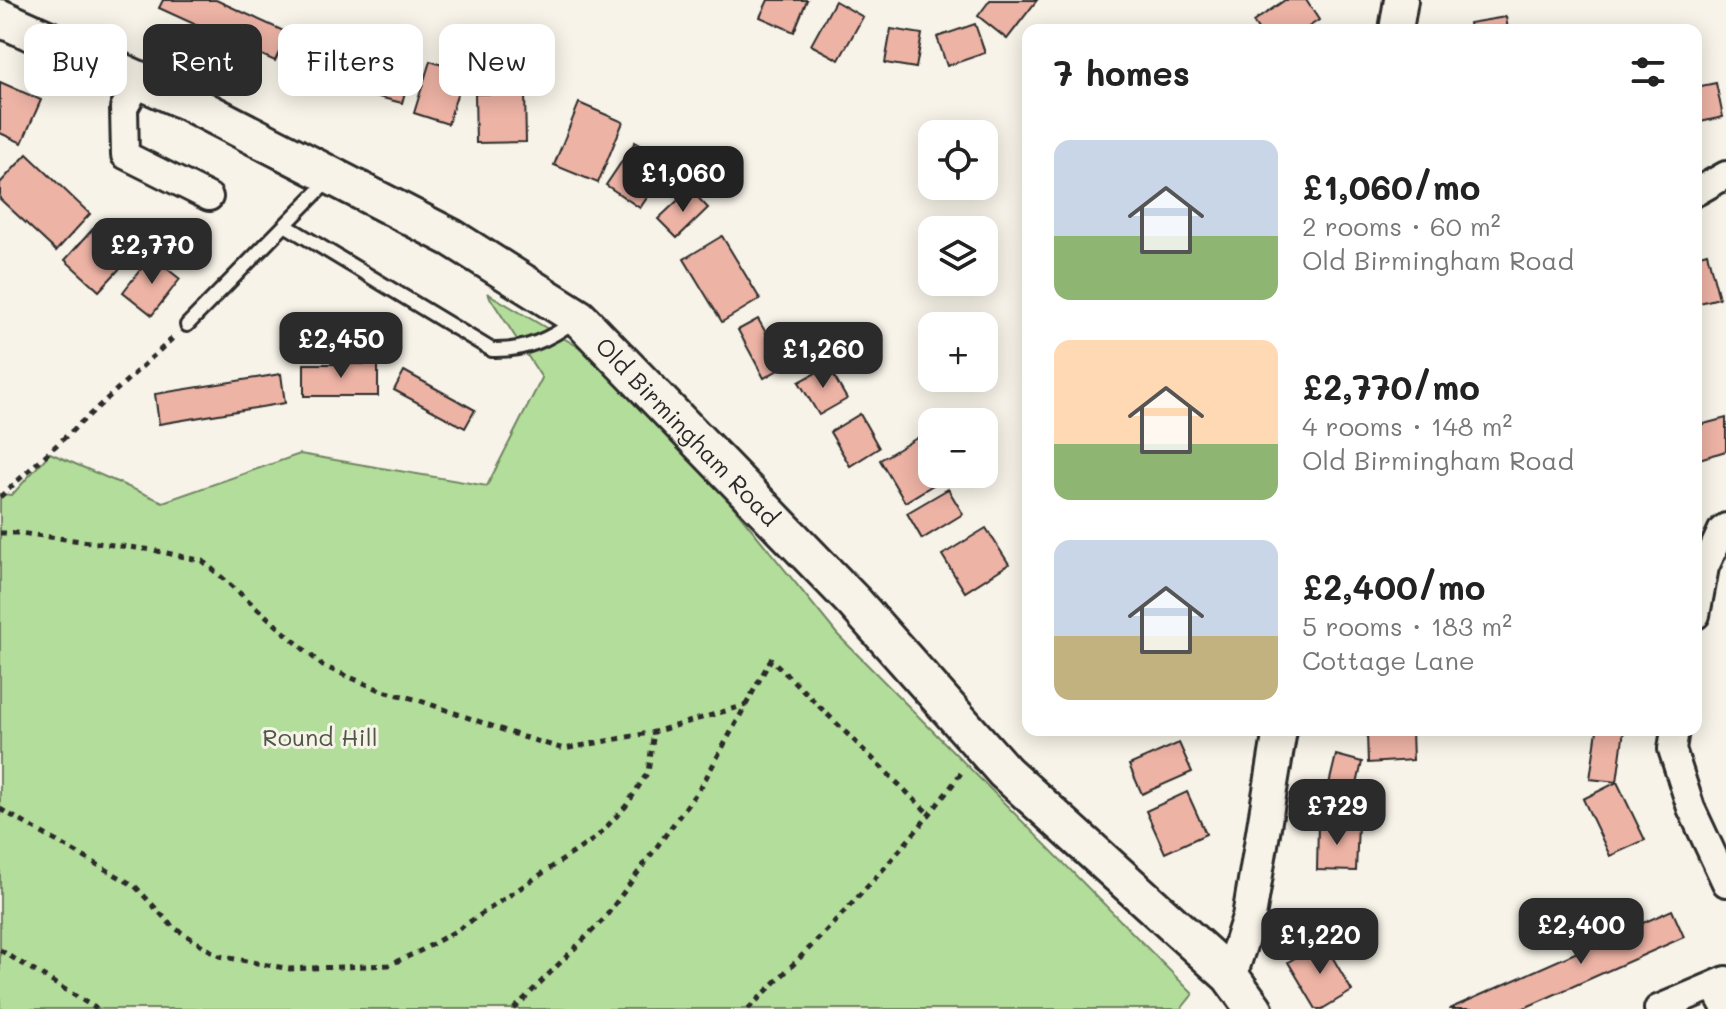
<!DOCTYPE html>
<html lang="en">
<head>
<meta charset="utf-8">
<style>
  :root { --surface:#fff; --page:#f6f6f6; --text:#222; --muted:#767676; --accent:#2b2b2b }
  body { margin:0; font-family:Mali,sans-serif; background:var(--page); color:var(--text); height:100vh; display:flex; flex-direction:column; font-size:30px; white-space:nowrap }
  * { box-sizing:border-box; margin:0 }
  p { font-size:26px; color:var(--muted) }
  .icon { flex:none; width:44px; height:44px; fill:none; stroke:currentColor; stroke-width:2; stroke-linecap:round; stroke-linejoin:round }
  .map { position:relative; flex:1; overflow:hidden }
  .side { position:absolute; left:1022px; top:24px; width:680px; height:712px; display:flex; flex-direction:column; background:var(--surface); border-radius:16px; box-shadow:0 4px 20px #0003 }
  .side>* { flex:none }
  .hud { position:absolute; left:24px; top:24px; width:760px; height:72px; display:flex; gap:16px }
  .tools { position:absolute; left:918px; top:120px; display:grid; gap:16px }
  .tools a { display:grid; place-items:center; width:80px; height:80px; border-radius:16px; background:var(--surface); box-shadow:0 4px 20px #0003; font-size:40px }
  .price { position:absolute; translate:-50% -68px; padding:0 18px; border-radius:16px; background:var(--accent); color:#fff; font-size:26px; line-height:52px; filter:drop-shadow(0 2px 4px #0008) }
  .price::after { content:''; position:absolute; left:50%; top:48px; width:24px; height:18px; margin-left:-12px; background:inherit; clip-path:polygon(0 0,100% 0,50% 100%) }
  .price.on { background:#222; color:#fff }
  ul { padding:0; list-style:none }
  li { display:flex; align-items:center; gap:24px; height:200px; padding:0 32px }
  li span { display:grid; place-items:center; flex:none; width:224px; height:160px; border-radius:16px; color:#555 }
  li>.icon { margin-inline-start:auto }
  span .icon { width:96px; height:96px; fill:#fffc; stroke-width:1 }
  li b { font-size:34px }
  h2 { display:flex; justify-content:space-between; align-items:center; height:96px; padding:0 32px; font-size:34px }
  .chip { padding:0 28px; border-radius:16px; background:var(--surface); box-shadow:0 4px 20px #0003; font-size:28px; line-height:72px }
  .chip.on { background:var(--accent); color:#fff }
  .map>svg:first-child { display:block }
  .green { fill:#b3dd9a; stroke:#6f8462; stroke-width:2 }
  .building { fill:#edb3a5; stroke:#2b2b2b; stroke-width:2 }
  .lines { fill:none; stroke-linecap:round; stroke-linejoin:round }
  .service-casing { stroke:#2b2b2b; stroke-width:18 }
  .minor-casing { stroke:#2b2b2b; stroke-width:32 }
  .tertiary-casing { stroke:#2b2b2b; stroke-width:38 }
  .secondary-casing { stroke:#2b2b2b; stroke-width:42 }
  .path { stroke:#2b2b2b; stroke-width:5; stroke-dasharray:6 6; stroke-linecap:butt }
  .service { stroke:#f7f3e8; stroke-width:12 }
  .minor { stroke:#f7f3e8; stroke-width:26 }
  .tertiary { stroke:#f7f3e8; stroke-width:32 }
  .secondary { stroke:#f7f3e8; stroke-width:36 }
  .labels { text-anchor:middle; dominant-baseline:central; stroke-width:6; stroke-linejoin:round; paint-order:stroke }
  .street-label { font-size:24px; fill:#2b2b2b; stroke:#f7f3e8 }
  .park-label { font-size:24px; fill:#4d5847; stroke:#f7f3e8 }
</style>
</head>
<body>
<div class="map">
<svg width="1726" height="1009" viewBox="0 0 1726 1009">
  <rect width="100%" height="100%" fill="#f7f3e8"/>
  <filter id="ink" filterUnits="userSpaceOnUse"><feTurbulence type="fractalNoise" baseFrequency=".0125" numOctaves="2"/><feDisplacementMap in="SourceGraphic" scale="16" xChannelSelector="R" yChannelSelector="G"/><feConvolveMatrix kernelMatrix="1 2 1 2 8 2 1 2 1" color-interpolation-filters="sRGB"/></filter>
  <g filter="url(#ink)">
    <path class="green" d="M 487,293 L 587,352 L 684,446 L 837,634 L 1193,994 L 1181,1009 L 0,1009 L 0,494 L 12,495 L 50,453 L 163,502 L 300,454 L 487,486 L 542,378 Z"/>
    <g class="building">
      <path d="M 163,0 L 216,0 L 288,33 L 275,61 L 159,8 Z"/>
      <path d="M 768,0 L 807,0 L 794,32 L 760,17 Z"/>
      <path d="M 990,0 L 1037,0 L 1007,39 L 978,16 Z"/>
      <path d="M 1285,0 L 1306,0 L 1319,20 L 1304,30 L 1258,30 L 1253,22 Z"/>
      <path d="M 835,1 L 863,17 L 839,60 L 811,45 Z"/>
      <path d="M 1506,17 L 1508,30 L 1470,30 L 1469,23 Z"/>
      <path d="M 975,24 L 985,53 L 947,66 L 937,37 Z"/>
      <path d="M 307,29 L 333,40 L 315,81 L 290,70 Z"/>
      <path d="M 891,29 L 922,34 L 916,68 L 885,63 Z"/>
      <path d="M 351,43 L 375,53 L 359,93 L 334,83 Z"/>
      <path d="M 430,61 L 464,72 L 448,124 L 414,113 Z"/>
      <path d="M 378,69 L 409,78 L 402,103 L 371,95 Z"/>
      <path d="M 0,82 L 41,100 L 22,143 L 0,133 Z"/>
      <path d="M 1716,83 L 1723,117 L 1696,123 L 1696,87 Z"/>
      <path d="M 525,93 L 526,142 L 476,143 L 475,94 Z"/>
      <path d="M 579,103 L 623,122 L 598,183 L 554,165 Z"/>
      <path d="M 635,142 L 669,165 L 640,208 L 606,185 Z"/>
      <path d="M 27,154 L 90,214 L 56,251 L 0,199 L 0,183 Z"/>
      <path d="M 690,189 L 708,208 L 677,238 L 658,219 Z"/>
      <path d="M 101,220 L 135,252 L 99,291 L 65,260 Z"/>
      <path d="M 722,236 L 760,299 L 722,322 L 684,259 Z"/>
      <path d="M 1707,253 L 1719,298 L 1696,304 L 1696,256 Z"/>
      <path d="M 151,256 L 180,279 L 152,315 L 123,292 Z"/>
      <path d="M 758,319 L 785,366 L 764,378 L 738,330 Z"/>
      <rect x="304" y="364" width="74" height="32"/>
      <path d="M 828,366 L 847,399 L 819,415 L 799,382 Z"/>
      <path d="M 404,371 L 475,410 L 465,428 L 394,390 Z"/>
      <path d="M 281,374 L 285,403 L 159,424 L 155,394 Z"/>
      <path d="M 860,414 L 879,448 L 850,466 L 830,432 Z"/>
      <path d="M 1726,418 L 1726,451 L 1696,460 L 1696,426 Z"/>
      <path d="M 922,435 L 932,452 L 932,474 L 945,474 L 946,477 L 905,502 L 880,460 Z"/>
      <path d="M 948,489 L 963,514 L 922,539 L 907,513 Z"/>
      <path d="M 986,528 L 1009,564 L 965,592 L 942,555 Z"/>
      <path d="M 1597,730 L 1624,730 L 1617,782 L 1590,779 Z"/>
      <path d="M 1412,731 L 1413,760 L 1368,763 L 1367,734 Z"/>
      <path d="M 1179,743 L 1192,772 L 1142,794 L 1129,765 Z"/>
      <path d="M 1336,755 L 1362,762 L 1352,807 L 1325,801 Z"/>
      <path d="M 1617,782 L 1645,840 L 1610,856 L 1583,799 Z"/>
      <path d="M 1187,792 L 1206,834 L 1165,853 L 1146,811 Z"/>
      <path d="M 1318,823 L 1358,824 L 1356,871 L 1317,870 Z"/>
      <path d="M 1672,910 L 1684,937 L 1522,1009 L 1449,1009 Z"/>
      <path d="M 1323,941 L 1352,991 L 1322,1009 L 1316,1009 L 1288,962 Z"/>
    </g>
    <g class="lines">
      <g class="service-casing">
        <g id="service">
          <path d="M 285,225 L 492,350 C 525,351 550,339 576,320"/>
          <path d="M 187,325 L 330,179"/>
        </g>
      </g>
      <g class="minor-casing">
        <g id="minor">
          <path d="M 139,81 L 124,108 L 125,155 L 209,197"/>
          <path d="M 1696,192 L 1726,175"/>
          <path d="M 1696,615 L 1705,567 L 1722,530 L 1726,527"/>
          <path d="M 1675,730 L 1672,749 L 1691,808 L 1726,883"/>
          <path d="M 1714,987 L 1726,1009"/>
          <path d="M 1658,1009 L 1726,980"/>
        </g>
      </g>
      <g class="tertiary-casing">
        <g id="tertiary">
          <path d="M 1396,30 L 1401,0"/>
          <path d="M 1230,976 L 1249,917 L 1280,730"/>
        </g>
      </g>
      <g class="secondary-casing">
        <g id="secondary">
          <path id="s1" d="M 0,18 L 188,102 L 452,238 L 579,318 L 854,602 L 1005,772 L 1230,976 L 1254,1009"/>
        </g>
      </g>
      <g class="path">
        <path d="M 0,497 L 173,338"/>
        <path d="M 0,533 L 19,533 L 153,550 L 203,561 L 323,666 L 383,691 L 415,699 L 523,737 L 564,749 L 654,732 L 746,705"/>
        <path d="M 0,809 L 135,886 L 173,927 L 219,956 L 290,969 L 389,965 L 422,950 L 459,929 L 597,837 L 626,806 L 648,772 L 654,732"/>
        <path d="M 0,950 L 97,1009"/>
        <path d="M 514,1009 L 604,919 L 702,785 L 771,659 L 930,815"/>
        <path d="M 748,1009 C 825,934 901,856 964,769"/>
      </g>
      <use href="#service" class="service"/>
      <use href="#minor" class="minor"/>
      <use href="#tertiary" class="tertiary"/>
      <use href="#secondary" class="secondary"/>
    </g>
  </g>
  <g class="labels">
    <g class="street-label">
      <text stroke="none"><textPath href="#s1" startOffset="810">Old Birmingham Road</textPath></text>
    </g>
    <g class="park-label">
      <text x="320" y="736">Round Hill</text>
    </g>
  </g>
</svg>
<div class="tools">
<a><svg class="icon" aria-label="locate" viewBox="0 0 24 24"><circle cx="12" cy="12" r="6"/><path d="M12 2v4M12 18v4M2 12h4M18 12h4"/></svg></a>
<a><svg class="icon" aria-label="layers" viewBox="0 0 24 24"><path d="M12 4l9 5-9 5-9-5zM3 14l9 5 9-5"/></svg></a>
<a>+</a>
<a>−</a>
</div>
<b class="price on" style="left:683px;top:214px">£1,060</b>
<b class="price" style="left:152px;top:286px">£2,770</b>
<b class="price" style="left:341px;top:380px">£2,450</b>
<b class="price" style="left:823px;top:390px">£1,260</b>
<b class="price" style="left:1337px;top:847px">£729</b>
<b class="price" style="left:1581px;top:966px">£2,400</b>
<b class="price" style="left:1320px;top:976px">£1,220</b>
<div class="hud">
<a class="chip">Buy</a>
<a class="chip on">Rent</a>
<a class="chip">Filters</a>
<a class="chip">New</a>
</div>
<section class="side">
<h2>7 homes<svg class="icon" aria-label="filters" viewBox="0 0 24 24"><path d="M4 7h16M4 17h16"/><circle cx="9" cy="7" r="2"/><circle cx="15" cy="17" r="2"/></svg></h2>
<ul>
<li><span style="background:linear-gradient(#c9d6e8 60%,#8fb573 0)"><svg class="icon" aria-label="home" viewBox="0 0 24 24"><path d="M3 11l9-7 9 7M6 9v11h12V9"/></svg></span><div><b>£1,060/mo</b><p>2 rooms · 60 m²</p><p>Old Birmingham Road</p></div></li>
<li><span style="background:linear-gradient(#ffd9b3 65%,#8fb573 0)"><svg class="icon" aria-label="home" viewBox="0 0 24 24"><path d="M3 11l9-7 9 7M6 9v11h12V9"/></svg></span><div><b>£2,770/mo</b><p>4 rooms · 148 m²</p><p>Old Birmingham Road</p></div></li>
<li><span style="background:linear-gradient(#c9d6e8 60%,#c2b280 0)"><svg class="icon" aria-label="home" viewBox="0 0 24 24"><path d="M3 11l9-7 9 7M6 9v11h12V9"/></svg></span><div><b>£2,400/mo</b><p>5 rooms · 183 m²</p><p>Cottage Lane</p></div></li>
</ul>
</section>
</div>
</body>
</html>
